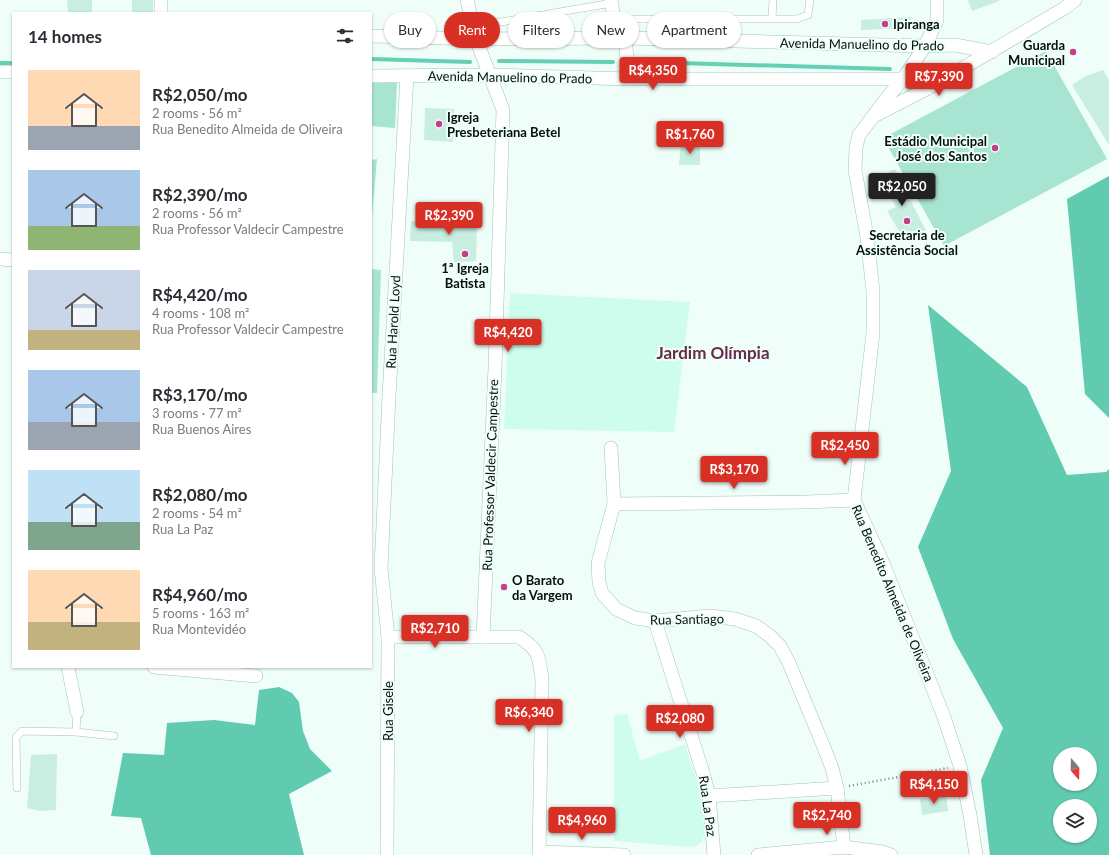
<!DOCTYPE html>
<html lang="en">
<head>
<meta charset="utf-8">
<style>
  :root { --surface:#fff; --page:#f2f2f3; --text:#2b2b33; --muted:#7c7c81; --accent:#d93025 }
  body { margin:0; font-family:Lato,sans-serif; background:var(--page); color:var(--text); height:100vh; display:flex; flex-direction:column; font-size:15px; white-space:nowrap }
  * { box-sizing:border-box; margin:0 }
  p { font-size:13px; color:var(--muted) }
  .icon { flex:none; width:22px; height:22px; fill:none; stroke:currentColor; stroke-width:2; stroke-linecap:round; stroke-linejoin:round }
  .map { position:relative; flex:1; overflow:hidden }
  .panel { position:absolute; left:12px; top:12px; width:360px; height:656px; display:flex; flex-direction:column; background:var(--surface); border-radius:0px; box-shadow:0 1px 3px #0004 }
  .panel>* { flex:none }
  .hud { position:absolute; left:384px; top:12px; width:380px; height:36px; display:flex; gap:8px }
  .needle { width:26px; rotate:160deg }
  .controls { position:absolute; left:1053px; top:747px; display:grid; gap:8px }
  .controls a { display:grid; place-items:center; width:44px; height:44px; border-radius:50%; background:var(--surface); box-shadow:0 1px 3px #0004; font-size:20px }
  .price { position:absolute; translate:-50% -34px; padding:0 9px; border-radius:4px; background:var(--accent); color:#fff; font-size:13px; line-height:26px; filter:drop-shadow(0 1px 2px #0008) }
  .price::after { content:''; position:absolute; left:50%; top:24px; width:12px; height:9px; margin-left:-6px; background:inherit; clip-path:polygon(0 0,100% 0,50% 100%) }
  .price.current { background:#222; color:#fff }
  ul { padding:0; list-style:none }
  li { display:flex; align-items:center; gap:12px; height:100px; padding:0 16px }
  li span { display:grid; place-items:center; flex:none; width:112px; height:80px; border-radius:0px; color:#555 }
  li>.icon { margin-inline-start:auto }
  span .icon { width:48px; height:48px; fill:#fffc; stroke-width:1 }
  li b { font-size:17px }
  h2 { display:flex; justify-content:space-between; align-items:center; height:48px; padding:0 16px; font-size:17px }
  .tag { padding:0 14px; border-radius:18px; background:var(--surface); box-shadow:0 1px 3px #0004; font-size:14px; line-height:36px }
  .tag.current { background:var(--accent); color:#fff }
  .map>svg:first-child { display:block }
  .built { fill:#cefdee }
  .green { fill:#a7e5d2 }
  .forest { fill:#60cbaf; fill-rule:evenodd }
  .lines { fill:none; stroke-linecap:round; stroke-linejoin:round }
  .stream { stroke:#65d0b4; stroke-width:4 }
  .building { fill:#c8ede1 }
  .lane-casing { stroke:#a0c4b8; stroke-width:8 }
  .street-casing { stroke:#a0c4b8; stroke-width:14 }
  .path { stroke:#788682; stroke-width:2.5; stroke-dasharray:1 3; stroke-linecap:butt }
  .lane { stroke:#fff; stroke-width:7 }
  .street { stroke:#fff; stroke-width:13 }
  .poi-dot { fill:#c44085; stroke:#effef9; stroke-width:1.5 }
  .labels { text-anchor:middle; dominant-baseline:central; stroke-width:4; stroke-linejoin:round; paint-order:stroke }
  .poi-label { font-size:13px; font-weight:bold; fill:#04100d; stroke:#effef9; text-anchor:start }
  .street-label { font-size:13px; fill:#04100d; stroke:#effef9 }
  .district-label { font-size:17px; font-weight:bold; fill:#6a2a49; stroke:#effef9 }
</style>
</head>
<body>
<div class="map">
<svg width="1109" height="855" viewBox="0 0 1109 855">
  <rect width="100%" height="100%" fill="#effef9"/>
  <g class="built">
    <path d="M 510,293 L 690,302 L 674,432 L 504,429 Z"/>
    <path d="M 627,714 L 640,761 L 685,744 L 699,788 L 705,830 L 702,842 L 696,846 L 688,847 L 614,841 L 614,715 Z"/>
  </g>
  <g class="green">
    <path d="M 1046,51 L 1107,159 L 944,246 L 883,138 Z"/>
    <path d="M 371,83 L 397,83 L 395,128 L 371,126 Z"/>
    <path d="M 377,159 L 371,229 L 371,160 Z"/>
    <path d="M 371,269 L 381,270 L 377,393 L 371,393 Z"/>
  </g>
  <g class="forest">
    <path d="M 1109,176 L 1109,418 L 1085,394 L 1067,199 Z"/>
    <path d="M 928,305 L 1027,387 L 1067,475 L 1106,472 L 1109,469 L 1109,855 L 990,855 L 981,780 L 1003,728 L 953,639 L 918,547 L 951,471 ZM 1060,754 L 1090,754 L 1090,784 L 1060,784 ZM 1060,806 L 1090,806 L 1090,836 L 1060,836 Z"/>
    <path d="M 279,687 L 292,693 L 299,702 L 303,731 L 310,749 L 332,771 L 289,794 L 304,855 L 151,855 L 141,818 L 111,816 L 123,753 L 164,755 L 167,723 L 214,720 L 255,725 L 259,690 Z"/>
  </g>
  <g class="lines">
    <g class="stream">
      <path d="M 371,59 L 470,62"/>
      <path d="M 499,61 L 613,62"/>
      <path d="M 643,62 L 890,69"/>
      <path d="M 0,63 L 13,63"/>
    </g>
  </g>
  <g class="building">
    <path d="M 67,0 L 92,0 L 92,13 L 68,13 Z"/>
    <rect x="132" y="0" width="21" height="13"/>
    <path d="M 968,0 L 999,0 L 999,1 L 972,11 Z"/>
    <path d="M 912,17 L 907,28 L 861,30 L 861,20 Z"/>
    <path d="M 1103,70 L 1109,80 L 1109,145 L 1072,85 L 1086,76 Z"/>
    <path d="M 425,108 L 454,109 L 453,142 L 424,140 Z"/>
    <path d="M 681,145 L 700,145 L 700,165 L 679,165 Z"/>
    <path d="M 895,169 L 926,231 L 905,241 L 887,211 L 896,207 L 879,177 Z"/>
    <path d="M 411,221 L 477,221 L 476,261 L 454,262 L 452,242 L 410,241 Z"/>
    <path d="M 57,754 L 56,810 L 41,811 L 27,808 L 31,755 Z"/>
    <path d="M 946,796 L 948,811 L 922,815 L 920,799 Z"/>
  </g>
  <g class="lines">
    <g class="lane-casing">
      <g id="lane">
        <path d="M 772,18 L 773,0"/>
        <path d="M 614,19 L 797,19 L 808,15 L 810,0"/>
        <path d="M 472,24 L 501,22 L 612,3"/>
        <path d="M 76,732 L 77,712"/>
        <path d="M 17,788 L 16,737 L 22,731 L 76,732 L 114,736"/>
      </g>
    </g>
    <g class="street-casing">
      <g id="street">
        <path d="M 161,0 L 161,13"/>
        <path d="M 467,0 L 476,39 L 503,110 L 495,368 L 483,637"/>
        <path d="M 611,0 L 614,19 L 625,38 L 629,79"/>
        <path d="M 937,0 L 937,20 L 925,46 L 903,79 L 886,99 L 859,135 L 856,147 L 855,170 L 867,237 L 873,291 L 873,333 L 854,500 L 883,563 L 944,717 L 960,766 L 970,815 L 976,855"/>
        <path d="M 371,36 L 476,39 L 625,38 L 925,46 L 955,45 L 992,52"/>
        <path d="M 0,72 L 13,72"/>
        <path d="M 371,76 L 491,75 L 629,79 L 903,79 L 936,84"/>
        <path d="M 876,115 L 936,84 L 1063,9 L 1075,0"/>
        <path d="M 0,259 L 13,260"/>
        <path d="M 611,448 L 614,504 L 598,563 L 599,582 L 602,593 L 616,609 L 635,618 L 655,621 L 710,616 L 735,619 L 756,626 L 770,636 L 780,646 L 789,663 L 823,745 L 832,768 L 837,788 L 844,847"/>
        <path d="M 614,504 L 806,502 L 854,500"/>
        <path d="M 655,621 L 704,776 L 709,796 L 714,855"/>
        <path d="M 388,637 L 519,637 C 540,650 539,657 542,680 L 539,855"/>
        <path d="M 68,667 L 77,712"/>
        <path d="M 154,667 L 256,676"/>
        <path d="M 709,796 L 837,788"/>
        <path d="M 540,852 L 624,855"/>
        <path d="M 387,855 L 388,637 L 381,568 L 389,396 L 407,76"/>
        <path d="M 758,855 L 844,847 L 883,852 L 891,855"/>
      </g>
    </g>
    <path class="path" d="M 849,786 L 948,768"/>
    <use href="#lane" class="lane"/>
    <use href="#street" class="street"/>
  </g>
  <g class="poi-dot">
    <circle cx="885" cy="24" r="4"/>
    <circle cx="1073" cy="52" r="4"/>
    <circle cx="439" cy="124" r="4"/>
    <circle cx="995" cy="148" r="4"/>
    <circle cx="907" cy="221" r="4"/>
    <circle cx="465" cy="254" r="4"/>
    <circle cx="504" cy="587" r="4"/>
  </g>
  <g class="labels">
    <g class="poi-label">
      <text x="893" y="24">Ipiranga</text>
      <text x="1065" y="45" text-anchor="end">Guarda<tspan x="1065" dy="15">Municipal</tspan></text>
      <text x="447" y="117">Igreja<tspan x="447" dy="15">Presbeteriana Betel</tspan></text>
      <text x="987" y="141" text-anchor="end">Estádio Municipal<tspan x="987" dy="15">José dos Santos</tspan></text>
      <text x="907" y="235" text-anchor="middle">Secretaria de<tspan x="907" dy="15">Assistência Social</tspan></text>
      <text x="465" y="268" text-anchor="middle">1ª Igreja<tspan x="465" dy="15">Batista</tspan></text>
      <text x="512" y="580">O Barato<tspan x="512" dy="15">da Vargem</tspan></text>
    </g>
    <g class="street-label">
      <text transform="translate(862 44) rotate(1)">Avenida Manuelino do Prado</text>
      <text transform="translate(510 77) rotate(1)">Avenida Manuelino do Prado</text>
      <text transform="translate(393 322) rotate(-87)">Rua Harold Loyd</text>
      <text transform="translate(490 475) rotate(-88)">Rua Professor Valdecir Campestre</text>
      <text transform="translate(893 593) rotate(67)">Rua Benedito Almeida de Oliveira</text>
      <text transform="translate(687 619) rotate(-1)">Rua Santiago</text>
      <text transform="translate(388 711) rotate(-90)">Rua Gisele</text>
      <text transform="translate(708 806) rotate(82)">Rua La Paz</text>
    </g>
    <g class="district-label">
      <text x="713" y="352">Jardim Olímpia</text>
    </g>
  </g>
</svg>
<div class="controls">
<a><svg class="needle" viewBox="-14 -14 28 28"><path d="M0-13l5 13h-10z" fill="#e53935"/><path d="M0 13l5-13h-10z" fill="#7c7c81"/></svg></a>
<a><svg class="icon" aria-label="layers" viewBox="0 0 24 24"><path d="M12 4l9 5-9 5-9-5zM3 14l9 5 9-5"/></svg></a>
</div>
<b class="price" style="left:653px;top:91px">R$4,350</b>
<b class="price" style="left:939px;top:97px">R$7,390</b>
<b class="price" style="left:690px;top:155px">R$1,760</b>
<b class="price current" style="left:902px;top:207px">R$2,050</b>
<b class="price" style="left:449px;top:236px">R$2,390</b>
<b class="price" style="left:508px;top:353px">R$4,420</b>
<b class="price" style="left:845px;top:466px">R$2,450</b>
<b class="price" style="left:734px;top:490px">R$3,170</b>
<b class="price" style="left:435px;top:649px">R$2,710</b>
<b class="price" style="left:529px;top:733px">R$6,340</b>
<b class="price" style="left:680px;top:739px">R$2,080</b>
<b class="price" style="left:934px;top:805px">R$4,150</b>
<b class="price" style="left:827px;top:836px">R$2,740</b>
<b class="price" style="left:582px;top:841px">R$4,960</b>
<div class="hud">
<a class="tag">Buy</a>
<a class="tag current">Rent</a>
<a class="tag">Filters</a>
<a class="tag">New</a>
<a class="tag">Apartment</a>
</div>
<section class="panel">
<h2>14 homes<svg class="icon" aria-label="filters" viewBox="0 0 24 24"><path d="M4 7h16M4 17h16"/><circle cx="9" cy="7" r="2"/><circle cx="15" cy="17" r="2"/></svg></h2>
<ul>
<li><span style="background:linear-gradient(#ffd9b3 70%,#9aa5b1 0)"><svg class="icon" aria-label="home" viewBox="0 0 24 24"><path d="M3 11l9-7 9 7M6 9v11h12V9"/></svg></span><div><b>R$2,050/mo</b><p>2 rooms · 56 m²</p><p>Rua Benedito Almeida de Oliveira</p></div></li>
<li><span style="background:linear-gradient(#a9c7e8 70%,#8fb573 0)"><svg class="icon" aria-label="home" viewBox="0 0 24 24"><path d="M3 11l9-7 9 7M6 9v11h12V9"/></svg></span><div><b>R$2,390/mo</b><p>2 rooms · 56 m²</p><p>Rua Professor Valdecir Campestre</p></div></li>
<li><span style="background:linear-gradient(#c9d6e8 75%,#c2b280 0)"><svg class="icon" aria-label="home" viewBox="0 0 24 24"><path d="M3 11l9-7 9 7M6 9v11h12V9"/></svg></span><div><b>R$4,420/mo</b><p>4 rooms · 108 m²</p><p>Rua Professor Valdecir Campestre</p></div></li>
<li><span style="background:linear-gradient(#a9c7e8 65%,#9aa5b1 0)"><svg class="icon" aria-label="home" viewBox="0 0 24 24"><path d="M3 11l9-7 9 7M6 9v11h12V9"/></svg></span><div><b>R$3,170/mo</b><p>3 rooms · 77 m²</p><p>Rua Buenos Aires</p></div></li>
<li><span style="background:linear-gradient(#bfe0f5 65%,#7fa58c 0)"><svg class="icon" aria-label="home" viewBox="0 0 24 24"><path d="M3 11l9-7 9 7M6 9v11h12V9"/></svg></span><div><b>R$2,080/mo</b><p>2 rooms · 54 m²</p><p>Rua La Paz</p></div></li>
<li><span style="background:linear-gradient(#ffd9b3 65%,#c2b280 0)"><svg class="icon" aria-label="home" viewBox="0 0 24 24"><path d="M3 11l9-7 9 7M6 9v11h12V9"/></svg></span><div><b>R$4,960/mo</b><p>5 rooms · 163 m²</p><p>Rua Montevidéo</p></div></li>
</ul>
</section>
</div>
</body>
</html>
